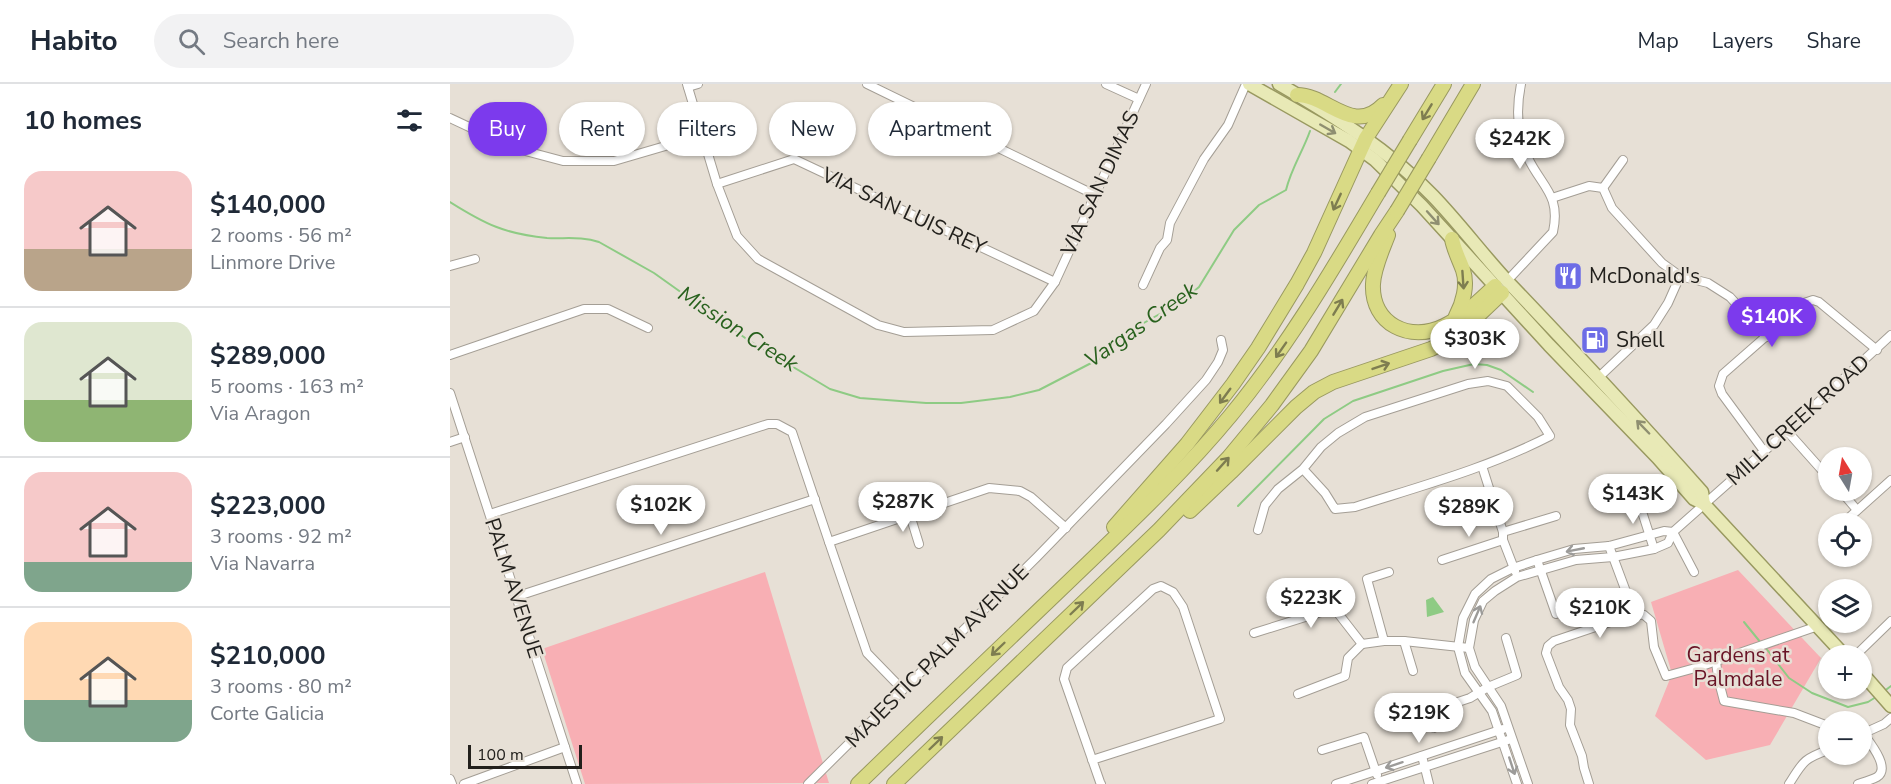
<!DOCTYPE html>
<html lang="en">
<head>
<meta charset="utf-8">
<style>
  :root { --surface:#fff; --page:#f2f2f3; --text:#1f2937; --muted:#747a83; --line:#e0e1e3; --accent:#7c3aed }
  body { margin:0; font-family:"Nunito Sans",sans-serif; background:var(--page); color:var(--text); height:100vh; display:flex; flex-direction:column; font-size:22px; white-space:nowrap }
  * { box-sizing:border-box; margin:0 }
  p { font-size:20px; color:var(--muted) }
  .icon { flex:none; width:33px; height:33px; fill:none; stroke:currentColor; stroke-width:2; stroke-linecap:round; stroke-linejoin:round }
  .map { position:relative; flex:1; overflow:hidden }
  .details { display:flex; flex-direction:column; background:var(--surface); width:450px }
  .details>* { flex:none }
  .top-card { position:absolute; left:18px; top:18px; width:570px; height:54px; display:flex; gap:12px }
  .needle { width:39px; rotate:349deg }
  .controls { position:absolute; left:1368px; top:363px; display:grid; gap:12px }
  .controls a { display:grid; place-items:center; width:54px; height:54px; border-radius:50%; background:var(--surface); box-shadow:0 2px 4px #0004; font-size:30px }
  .scale { position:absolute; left:18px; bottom:15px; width:114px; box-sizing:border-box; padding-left:6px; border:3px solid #22201c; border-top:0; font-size:16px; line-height:21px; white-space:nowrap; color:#22201c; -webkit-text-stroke:4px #e7e0d6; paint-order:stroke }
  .price { position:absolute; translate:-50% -51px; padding:0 14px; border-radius:21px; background:#fff; color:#222; font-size:20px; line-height:39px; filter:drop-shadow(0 2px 3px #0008) }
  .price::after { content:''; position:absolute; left:50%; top:36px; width:18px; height:14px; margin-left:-9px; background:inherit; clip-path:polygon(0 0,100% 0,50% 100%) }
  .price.selected { background:var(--accent); color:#fff }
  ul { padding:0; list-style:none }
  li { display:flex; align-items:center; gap:18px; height:150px; padding:0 24px }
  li+li { border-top:2px solid var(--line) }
  li span { display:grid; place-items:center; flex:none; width:168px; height:120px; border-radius:18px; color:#555 }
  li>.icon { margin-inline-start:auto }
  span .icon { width:72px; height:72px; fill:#fffc; stroke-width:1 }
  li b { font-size:26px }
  h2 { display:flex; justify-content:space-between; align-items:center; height:72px; padding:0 24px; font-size:26px }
  .tag { padding:0 21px; border-radius:27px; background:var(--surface); box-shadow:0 2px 4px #0004; font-size:21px; line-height:54px }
  .tag.selected { background:var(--accent); color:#fff }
  header { display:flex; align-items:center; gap:36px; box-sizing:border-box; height:84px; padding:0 30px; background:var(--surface); border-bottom:2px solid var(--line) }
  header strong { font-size:28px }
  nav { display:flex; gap:33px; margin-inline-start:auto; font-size:21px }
  .search { width:420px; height:54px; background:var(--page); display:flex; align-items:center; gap:15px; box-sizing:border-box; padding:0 21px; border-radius:33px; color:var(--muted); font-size:22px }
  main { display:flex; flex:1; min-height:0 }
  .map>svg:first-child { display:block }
  .green { fill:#f8afb4 }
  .water { fill:#8ecb84 }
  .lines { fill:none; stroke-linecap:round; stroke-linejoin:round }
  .stream { stroke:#8ecb84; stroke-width:2 }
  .street-casing { stroke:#a49e95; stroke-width:10 }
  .primary-casing { stroke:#999960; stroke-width:15 }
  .highway-casing { stroke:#999960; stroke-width:16 }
  .street { stroke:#fff; stroke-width:8 }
  .primary { stroke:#e8e9b6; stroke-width:12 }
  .highway { stroke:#d9da85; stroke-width:14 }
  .highway-bridge-casing { stroke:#999960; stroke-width:16; stroke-linecap:butt }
  .highway-bridge { stroke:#d9da85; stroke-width:14 }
  .oneway { stroke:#7e7d50 }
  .oneway2 { stroke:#8f8f71 }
  .oneway3 { stroke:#9c9b99 }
  .labels { text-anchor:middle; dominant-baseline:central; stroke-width:5; stroke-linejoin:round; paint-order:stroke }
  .street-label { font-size:21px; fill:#22201c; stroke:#e7e0d6 }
  .poi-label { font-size:21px; fill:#22201c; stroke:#e7e0d6; text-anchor:start }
  .park-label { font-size:21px; fill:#691426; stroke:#e7e0d6 }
  .water-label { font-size:22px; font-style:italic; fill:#28611d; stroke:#e7e0d6 }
</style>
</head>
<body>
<header>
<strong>Habito</strong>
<div class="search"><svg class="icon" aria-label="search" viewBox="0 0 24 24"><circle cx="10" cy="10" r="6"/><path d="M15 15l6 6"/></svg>Search here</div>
<nav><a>Map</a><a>Layers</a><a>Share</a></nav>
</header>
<main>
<section class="details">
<h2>10 homes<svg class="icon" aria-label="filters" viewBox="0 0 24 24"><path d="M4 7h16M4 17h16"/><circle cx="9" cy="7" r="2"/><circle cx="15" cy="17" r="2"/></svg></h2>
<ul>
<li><span style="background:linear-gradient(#f6c9c9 65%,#b9a48a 0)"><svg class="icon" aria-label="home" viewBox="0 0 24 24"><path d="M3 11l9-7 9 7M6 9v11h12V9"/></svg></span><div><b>$140,000</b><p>2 rooms · 56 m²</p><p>Linmore Drive</p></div></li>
<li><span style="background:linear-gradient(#dfe7d0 65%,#8fb573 0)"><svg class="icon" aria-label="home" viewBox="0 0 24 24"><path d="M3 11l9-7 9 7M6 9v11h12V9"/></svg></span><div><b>$289,000</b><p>5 rooms · 163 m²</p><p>Via Aragon</p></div></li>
<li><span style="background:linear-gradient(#f6c9c9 75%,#7fa58c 0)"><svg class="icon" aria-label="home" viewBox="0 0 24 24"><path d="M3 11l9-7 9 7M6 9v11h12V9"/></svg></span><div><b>$223,000</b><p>3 rooms · 92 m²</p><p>Via Navarra</p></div></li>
<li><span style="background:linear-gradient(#ffd9b3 65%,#7fa58c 0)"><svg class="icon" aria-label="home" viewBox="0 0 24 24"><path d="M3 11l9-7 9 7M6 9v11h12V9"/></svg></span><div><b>$210,000</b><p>3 rooms · 80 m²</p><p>Corte Galicia</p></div></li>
</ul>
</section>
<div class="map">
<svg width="1441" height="700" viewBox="0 0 1441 700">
  <rect width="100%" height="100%" fill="#e7e0d6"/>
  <g class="green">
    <path d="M 1288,486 L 1371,574 L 1320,661 L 1256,676 L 1205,632 L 1222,590 L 1201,518 Z"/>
    <path d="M 315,488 L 379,699 L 135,700 L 92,565 Z"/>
  </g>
  <path class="water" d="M 983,513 L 994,528 L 977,533 L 976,516 Z"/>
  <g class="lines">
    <g class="stream">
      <path d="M 885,8 L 891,0"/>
      <path d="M 0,118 C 35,140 55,150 97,154 C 114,155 132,152 149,158 L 204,189 L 298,256 L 380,305 L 410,314 L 476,319 L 511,319 L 560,313 L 589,306 L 649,275 L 676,249 L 731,218 L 749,203 L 784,146 L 809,121 L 836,106 C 841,85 853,67 860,47"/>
      <path d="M 788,422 L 874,335 L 903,317 L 993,287 L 1024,280 L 1037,281 L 1051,286 L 1083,308"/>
      <path d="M 1294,538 L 1311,559"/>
      <path d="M 1315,563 L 1339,594 L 1362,609 L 1398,623 L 1418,618 L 1426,613"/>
      <path d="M 1433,608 L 1441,602"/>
    </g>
    <g class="street-casing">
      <g id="street">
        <path d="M 237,0 L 267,100 L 287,152 L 308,175 L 428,241 L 454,248 L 543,246 L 584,227 L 605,198 L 696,0"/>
        <path d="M 417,0 L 645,111"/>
        <path d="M 656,0 L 689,15"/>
        <path d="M 238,3 L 248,0"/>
        <path d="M 0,34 L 64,64 L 113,77 L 164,77 L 253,51"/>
        <path d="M 267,100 L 344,75 L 605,198"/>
        <path d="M 1153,104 L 1173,76"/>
        <path d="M 1102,114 L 1139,102 L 1153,104 L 1162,124 L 1212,179 L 1230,192 L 1258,199 L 1280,213 L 1316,253"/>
        <path d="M 0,182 L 25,175"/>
        <path d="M 1057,197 L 1103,148 C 1111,111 1092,103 1078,74 C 1067,51 1066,25 1071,0"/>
        <path d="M 693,201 L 710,164 L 717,156 L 720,139 L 754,75 L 778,41 L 796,0"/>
        <path d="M 0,271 L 134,225 L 158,225 L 198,244"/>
        <path d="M 1149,293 L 1204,241 L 1218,219 L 1230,192"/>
        <path d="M 0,309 L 127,700"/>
        <path d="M 1337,347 L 1378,393"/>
        <path d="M 0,358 L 15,353"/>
        <path d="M 1314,367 L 1272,310 L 1269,302 L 1273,290 L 1354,219 L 1363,216 L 1369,218 L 1427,266"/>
        <path d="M 1032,382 L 1053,448 L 1053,456 L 1065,487"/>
        <path d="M 1390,406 L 1407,426"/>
        <path d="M 1186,409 L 1204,465"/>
        <path d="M 40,430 L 318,340 L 327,340 L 342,348 L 379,458 L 539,404 L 570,407 L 581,413 L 616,444"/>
        <path d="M 460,431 L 469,460"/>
        <path d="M 1392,440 L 1441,396"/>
        <path d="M 808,446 L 815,421 L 828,405 L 853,385 L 871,363 L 888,349 L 915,333 L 1018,300 L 1038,297 L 1057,302 L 1088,333 L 1100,352 C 1038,384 971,402 905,423 L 885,425 L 875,409 L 853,385"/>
        <path d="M 1053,448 L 1106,432"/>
        <path d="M 1223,448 L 1244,488"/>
        <path d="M 379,458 L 417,569 L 452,605"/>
        <path d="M 1159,462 L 1178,513"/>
        <path d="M 992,476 L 1053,456"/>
        <path d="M 1087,476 L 1106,530"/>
        <path d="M 65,513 L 365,415"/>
        <path d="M 804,549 L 884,524 L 912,560"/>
        <path d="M 934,557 L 917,495 L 939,488"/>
        <path d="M 954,557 L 963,587"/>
        <path d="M 912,560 L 934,557 L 954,557 L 1019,564"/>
        <path d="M 1405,572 L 1441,537"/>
        <path d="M 1266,577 L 1268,594 L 1274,617 L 1344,629 L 1378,642"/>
        <path d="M 848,610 L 895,592 L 898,574 L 912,560"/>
        <path d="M 984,644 L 978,628 L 1020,614 L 1038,603 L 1067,591 L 1056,554"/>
        <path d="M 1412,650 L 1434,640 L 1441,634"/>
        <path d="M 872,666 L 914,653 L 927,691"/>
        <path d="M 972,672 L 979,700"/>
        <path d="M 642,676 L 770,635 L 733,523 L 723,508 L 711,502 L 703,505 L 617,584 L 614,595 L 650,698 L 651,700"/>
        <path d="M 0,695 L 2,700"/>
        <path d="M 14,700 L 115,663"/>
        <path d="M 358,700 L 587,473 L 716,340 L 756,296 L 768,278 L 773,266 L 771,256"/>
        <path d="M 886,700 L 1053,645"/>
        <path d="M 922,700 L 1058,656"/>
        <path d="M 1067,700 L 1042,627 L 1015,589 L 1008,563 L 1013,534 L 1025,510 L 1041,495 L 1063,484 L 1087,476 L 1124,465 L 1159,462 L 1214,447 L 1223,448"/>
        <path d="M 1078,700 L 1051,622 L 1025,583 L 1019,564 L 1024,536 L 1033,517 L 1045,507 L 1067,493 L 1126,476 L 1163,473 L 1204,465 L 1218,459 L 1223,448 L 1337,347 L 1441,251"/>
        <path d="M 1139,700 L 1134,684 L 1132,672 L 1120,641 L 1121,625 L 1118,616 L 1109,603 L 1096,569 L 1098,562 L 1104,557 L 1184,530 L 1194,531 L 1201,537 L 1204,563 L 1216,592 L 1249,583 L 1368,542"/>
        <path d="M 1339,700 C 1353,678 1353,675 1378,666"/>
        <path d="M 1408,700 C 1414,698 1421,696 1427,693 C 1441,684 1420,659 1413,649"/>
      </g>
    </g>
    <g class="primary-casing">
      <g id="primary">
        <path d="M 799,0 L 899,57 L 925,76 L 972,122 L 1099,261 L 1208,374 L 1244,415 L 1254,420 L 1395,572"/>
        <path d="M 829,0 C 884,32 939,66 983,112 C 1009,139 1032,170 1058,198 C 1124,267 1189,337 1252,408 L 1254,420"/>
        <path d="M 1412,589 L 1441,622"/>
      </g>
    </g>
    <g class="highway-casing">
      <g id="highway">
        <path d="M 847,11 C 878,11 903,52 933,21"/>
        <path d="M 960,56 L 994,0"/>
        <path d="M 979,74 L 1023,0"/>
        <path d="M 938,151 C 932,167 924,183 923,200 C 921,240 960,259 994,242 C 1013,233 1030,216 1045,202"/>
        <path d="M 1002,155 C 1004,166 1009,175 1013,186 C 1018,201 1013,219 1006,232"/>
        <path d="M 740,427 L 781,388 L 846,323 L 864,308 L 883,298 L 981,265 L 998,257 L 1013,246 L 1052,209"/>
        <path d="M 664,443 L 737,360 L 783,300 L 808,264 L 847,200 L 864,169 L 916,54 L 951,0"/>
        <path d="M 408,700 C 475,635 543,570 610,506 C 669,449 729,394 781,331 C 838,262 883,185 928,109"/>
        <path d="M 444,700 L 709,446 L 779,373 L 822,321 L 861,267 L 931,151 L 947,127"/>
      </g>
    </g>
    <use href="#street" class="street"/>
    <use href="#primary" class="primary"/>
    <use href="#highway" class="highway"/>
    <g class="highway-bridge-casing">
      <g id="highway-bridge">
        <path d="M 928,109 L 960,56"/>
        <path d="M 947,127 L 979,74"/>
      </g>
    </g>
    <use href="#highway-bridge" class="highway-bridge"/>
  </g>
  <defs><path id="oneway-shaft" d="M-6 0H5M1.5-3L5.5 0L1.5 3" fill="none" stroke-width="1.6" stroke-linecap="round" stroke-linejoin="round" transform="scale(1.5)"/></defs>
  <g class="oneway">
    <use href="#oneway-shaft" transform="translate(977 28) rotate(121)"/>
    <use href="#oneway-shaft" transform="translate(887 118) rotate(115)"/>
    <use href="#oneway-shaft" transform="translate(1013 196) rotate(86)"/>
    <use href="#oneway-shaft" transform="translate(888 223) rotate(-59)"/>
    <use href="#oneway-shaft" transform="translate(831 266) rotate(125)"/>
    <use href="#oneway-shaft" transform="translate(931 282) rotate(-19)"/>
    <use href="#oneway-shaft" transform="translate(775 312) rotate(126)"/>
    <use href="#oneway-shaft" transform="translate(773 380) rotate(-48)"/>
    <use href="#oneway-shaft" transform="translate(627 524) rotate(-44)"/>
    <use href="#oneway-shaft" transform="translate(548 565) rotate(136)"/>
    <use href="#oneway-shaft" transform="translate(486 659) rotate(-44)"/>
  </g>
  <g class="oneway2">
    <use href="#oneway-shaft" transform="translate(878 45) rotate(30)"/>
    <use href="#oneway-shaft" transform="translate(983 134) rotate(48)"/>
    <use href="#oneway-shaft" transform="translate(1193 343) rotate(-134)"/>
  </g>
  <g class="oneway3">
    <use href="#oneway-shaft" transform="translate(1125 466) rotate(169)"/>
    <use href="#oneway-shaft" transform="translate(1027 530) rotate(-67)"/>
    <use href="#oneway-shaft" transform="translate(944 681) rotate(162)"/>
    <use href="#oneway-shaft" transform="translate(1062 682) rotate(72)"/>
  </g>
  <defs>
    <g id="restaurant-square" transform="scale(1.5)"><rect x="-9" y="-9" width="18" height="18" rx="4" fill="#6d6ce6" stroke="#e7e0d6"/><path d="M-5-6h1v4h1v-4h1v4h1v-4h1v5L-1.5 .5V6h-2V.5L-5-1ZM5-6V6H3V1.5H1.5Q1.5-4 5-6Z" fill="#fff"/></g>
    <g id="fuel-square" transform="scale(1.5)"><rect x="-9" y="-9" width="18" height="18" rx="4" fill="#6d6ce6" stroke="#e7e0d6"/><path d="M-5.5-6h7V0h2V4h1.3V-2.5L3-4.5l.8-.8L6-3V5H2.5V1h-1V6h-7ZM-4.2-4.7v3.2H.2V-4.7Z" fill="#fff"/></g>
  </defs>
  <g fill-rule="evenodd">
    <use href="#restaurant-square" x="1118" y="192"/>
    <use href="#fuel-square" x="1145" y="256"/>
  </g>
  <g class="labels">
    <g class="street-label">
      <text transform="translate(650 99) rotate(-65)">VIA SAN DIMAS</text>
      <text transform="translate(454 127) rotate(25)">VIA SAN LUIS REY</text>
      <text transform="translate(1348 336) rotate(-42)">MILL CREEK ROAD</text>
      <text transform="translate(64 504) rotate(72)">PALM AVENUE</text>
      <text transform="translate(487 572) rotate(-45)">MAJESTIC PALM AVENUE</text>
    </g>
    <g class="poi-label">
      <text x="1139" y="192">McDonald's</text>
      <text x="1166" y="256">Shell</text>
    </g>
    <g class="park-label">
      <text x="1288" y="571">Gardens at<tspan x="1288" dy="24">Palmdale</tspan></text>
    </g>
    <g class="water-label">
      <text transform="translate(691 241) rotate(-35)">Vargas Creek</text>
      <text transform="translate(288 245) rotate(33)">Mission Creek</text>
    </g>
  </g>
</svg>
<div class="controls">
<a><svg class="needle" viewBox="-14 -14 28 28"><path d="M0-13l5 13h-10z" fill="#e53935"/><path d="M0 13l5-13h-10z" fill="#747a83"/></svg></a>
<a><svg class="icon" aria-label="locate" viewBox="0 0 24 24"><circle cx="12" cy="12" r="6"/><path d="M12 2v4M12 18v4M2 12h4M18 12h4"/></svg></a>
<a><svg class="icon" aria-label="layers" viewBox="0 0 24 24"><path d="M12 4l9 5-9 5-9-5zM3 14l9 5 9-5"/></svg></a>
<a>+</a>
<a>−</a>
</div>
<div class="scale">100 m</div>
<b class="price" style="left:1070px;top:86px">$242K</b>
<b class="price selected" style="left:1322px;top:264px">$140K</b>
<b class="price" style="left:1025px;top:286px">$303K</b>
<b class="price" style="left:1183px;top:441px">$143K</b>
<b class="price" style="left:453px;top:449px">$287K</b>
<b class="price" style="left:211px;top:452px">$102K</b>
<b class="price" style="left:1019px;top:454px">$289K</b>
<b class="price" style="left:861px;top:545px">$223K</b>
<b class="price" style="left:1150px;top:555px">$210K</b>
<b class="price" style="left:969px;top:660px">$219K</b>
<div class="top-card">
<a class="tag selected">Buy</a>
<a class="tag">Rent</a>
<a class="tag">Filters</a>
<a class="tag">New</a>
<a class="tag">Apartment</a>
</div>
</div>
</main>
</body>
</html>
